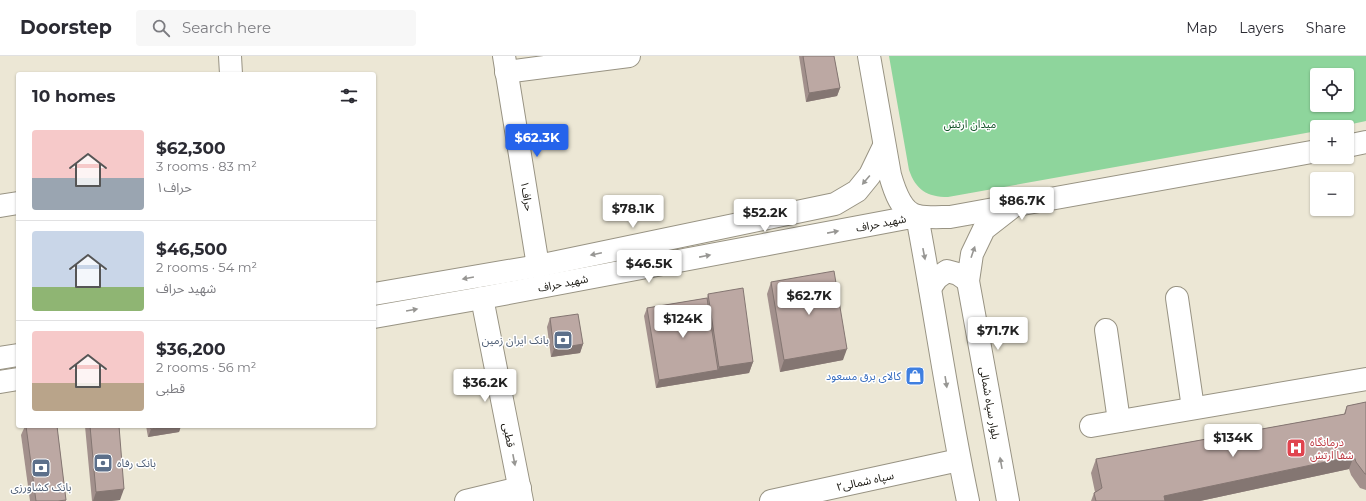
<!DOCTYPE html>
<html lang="en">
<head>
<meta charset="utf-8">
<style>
  :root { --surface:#fff; --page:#f7f7f7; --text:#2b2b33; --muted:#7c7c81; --line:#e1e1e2; --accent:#2563eb }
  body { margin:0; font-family:Montserrat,"Noto Sans Arabic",sans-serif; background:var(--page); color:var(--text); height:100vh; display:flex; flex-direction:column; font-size:15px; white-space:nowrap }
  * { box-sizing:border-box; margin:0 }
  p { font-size:13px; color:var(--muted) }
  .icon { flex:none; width:22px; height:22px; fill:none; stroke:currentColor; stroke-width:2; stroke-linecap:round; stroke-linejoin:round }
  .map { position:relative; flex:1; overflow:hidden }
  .drawer { position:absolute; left:16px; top:16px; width:360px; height:356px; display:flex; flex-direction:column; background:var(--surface); border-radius:4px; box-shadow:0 1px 3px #0004 }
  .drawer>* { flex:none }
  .controls { position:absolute; left:1310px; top:12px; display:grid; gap:8px }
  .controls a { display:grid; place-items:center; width:44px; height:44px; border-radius:4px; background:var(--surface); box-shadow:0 1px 3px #0004; font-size:20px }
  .price { position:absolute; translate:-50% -34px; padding:0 9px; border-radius:4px; background:#fff; color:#222; font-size:13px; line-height:26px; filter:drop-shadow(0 1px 2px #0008) }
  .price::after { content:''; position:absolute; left:50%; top:24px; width:12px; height:9px; margin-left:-6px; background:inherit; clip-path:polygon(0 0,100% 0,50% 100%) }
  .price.on { background:var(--accent); color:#fff }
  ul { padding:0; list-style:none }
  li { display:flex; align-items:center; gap:12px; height:100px; padding:0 16px }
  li+li { border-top:1px solid var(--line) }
  li span { display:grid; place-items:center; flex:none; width:112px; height:80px; border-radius:4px; color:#555 }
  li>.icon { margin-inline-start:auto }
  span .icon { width:48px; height:48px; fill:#fffc; stroke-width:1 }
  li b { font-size:17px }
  h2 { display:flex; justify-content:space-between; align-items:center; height:48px; padding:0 16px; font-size:17px }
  header { display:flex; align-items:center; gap:24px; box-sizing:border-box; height:56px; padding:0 20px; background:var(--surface); border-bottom:1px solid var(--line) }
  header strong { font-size:19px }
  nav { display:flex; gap:22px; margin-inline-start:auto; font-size:14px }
  .search { width:280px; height:36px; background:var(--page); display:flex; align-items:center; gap:10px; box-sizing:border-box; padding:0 14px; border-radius:4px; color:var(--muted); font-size:15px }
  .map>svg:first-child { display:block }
  .green { fill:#8ed59c; fill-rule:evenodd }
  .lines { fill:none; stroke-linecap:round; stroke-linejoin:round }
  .minor-casing { stroke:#989383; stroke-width:24 }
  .major-casing { stroke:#989383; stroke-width:24 }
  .minor { stroke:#fff; stroke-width:22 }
  .major { stroke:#fff; stroke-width:22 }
  .wall { fill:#a2908c }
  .shaded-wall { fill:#847672 }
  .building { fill:#bca8a3; stroke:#847672 }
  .oneway { fill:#979693 }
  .labels { text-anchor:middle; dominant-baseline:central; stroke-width:3; stroke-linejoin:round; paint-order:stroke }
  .park-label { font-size:11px; fill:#105025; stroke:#fff }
  .street-label { font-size:11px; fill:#17150f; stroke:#fff }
  .service-label { font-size:11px; fill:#4e5e75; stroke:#fff; text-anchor:end }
  .shop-label { font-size:11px; fill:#366cbe; stroke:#fff; text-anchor:end }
  .health-label { font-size:11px; fill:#be3a42; stroke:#fff; text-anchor:start }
</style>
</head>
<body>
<header>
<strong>Doorstep</strong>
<div class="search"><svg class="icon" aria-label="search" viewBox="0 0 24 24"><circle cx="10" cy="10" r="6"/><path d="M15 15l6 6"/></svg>Search here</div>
<nav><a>Map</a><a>Layers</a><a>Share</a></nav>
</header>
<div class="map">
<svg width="1366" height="445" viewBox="0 0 1366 445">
  <rect width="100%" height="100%" fill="#ece7d5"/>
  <path class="green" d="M 889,0 L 1366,0 L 1366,65 L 1338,71 L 1317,71 L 1317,75 L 948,141 C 927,141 916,134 909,114 ZM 1317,19 L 1347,19 L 1347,49 L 1317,49 Z"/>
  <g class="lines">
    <g class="minor-casing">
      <g id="minor">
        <path d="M 230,0 L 231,18"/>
        <path d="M 504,0 L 538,210"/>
        <path d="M 506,16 L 629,0"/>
        <path d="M 0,150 L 18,147"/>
        <path d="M 482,242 L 522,445"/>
        <path d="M 1177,242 L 1193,352"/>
        <path d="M 1106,274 L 1119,365"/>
        <path d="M 1091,370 L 1366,323"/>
        <path d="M 466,445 L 520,432"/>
        <path d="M 771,445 L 959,404"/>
      </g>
    </g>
    <g class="major-casing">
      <g id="major">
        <path d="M 869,0 L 890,119 C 894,133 901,157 918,160 C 928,162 940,161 950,161 L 1317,95"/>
        <path d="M 1347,90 L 1366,86"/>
        <path d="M 930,232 L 937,222 L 947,215 L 958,218 L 968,225"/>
        <path d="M 374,238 L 538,210 L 835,148 L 857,135 L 870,119 L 884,90"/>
        <path d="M 374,261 L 482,242 L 917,160 C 935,255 948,351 968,445"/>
        <path d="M 0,302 L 18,299"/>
        <path d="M 0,326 L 18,323"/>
        <path d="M 1008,445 L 968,225 L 972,198 L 984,173 L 1011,152"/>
      </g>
    </g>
    <use href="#minor" class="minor"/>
    <use href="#major" class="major"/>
  </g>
  <g class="wall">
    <path d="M 799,0 L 834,0 L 840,32 L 837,40 L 806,46 Z"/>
    <path d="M 771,226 L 843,304 L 780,316 L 767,238 Z"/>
    <path d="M 708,238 L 753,306 L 749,317 L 656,332 L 644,260 L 647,252 L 707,242 Z"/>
    <path d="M 550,262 L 583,288 L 580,297 L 551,301 L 547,271 Z"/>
    <path d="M 1366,346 L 1366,434 L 1360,432 L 1351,419 L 1349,413 L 1200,445 L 1091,445 L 1094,437 L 1095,436 L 1091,417 L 1096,403 L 1344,358 L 1347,350 Z"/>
    <path d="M 25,370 L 57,370 L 66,445 L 30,445 L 21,379 Z"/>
    <path d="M 85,370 L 119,370 L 120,444 L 111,445 L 92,445 Z"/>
    <path d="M 146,370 L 181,370 L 179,376 L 148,381 Z"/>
  </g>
  <g class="shaded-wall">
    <path d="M 840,32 L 837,40 L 806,46 L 809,37 Z"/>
    <path d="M 583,288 L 580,297 L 551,301 L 554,293 Z"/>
    <path d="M 847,293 L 843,304 L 780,316 L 784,304 Z"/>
    <path d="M 753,306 L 749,317 L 656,332 L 659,324 L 718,314 L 719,311 Z"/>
    <path d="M 168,370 L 181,370 L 179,376 L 148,381 L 151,373 Z"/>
    <path d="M 1354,400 L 1349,413 L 1200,445 L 1162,445 L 1164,440 Z"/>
    <path d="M 124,433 L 120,444 L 111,445 L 93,445 L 96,436 Z"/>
  </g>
  <g class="building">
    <path d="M 803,0 L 834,0 L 840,32 L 809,37 Z"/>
    <path d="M 834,215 L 847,293 L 784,304 L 771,226 Z"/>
    <path d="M 743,232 L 753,306 L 719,311 L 708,238 Z"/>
    <path d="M 707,242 L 718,314 L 659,324 L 647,252 Z"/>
    <path d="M 578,258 L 583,288 L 554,293 L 550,262 Z"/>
    <path d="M 1366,346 L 1366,418 L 1365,418 L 1356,406 L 1354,400 L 1164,440 L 1165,445 L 1096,445 L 1094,437 L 1102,432 L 1096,403 L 1345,358 L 1347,350 Z"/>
    <path d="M 26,370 L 57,370 L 66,444 L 58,445 L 36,445 Z"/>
    <path d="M 90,370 L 119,370 L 124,433 L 96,436 Z"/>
    <path d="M 150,370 L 168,370 L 151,373 Z"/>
  </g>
  <defs><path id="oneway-solid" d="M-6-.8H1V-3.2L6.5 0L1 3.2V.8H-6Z"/></defs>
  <g class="oneway">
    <use href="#oneway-solid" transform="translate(866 124) rotate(130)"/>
    <use href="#oneway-solid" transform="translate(833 176) rotate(-11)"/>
    <use href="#oneway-solid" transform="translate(973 196) rotate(-71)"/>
    <use href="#oneway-solid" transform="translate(596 198) rotate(168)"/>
    <use href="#oneway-solid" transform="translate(924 198) rotate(79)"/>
    <use href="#oneway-solid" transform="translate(705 200) rotate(-11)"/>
    <use href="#oneway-solid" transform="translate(468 222) rotate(170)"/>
    <use href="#oneway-solid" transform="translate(412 254) rotate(-10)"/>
    <use href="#oneway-solid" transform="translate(946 326) rotate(81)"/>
    <use href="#oneway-solid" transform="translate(514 404) rotate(79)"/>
    <use href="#oneway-solid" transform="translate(1001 407) rotate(-100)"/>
  </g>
  <defs>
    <g id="bank-square" transform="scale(1)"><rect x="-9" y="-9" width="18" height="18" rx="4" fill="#5c6f8a" stroke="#fff"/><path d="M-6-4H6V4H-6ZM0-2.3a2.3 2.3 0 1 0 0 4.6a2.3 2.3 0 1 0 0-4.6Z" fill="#fff"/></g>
    <g id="shop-square" transform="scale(1)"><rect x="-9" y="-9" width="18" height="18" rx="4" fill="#3f7fe0" stroke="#fff"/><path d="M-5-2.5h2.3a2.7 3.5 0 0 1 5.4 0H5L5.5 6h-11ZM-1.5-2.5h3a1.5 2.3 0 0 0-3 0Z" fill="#fff"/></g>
    <g id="hospital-square" transform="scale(1)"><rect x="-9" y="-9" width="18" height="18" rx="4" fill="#e0444e" stroke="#fff"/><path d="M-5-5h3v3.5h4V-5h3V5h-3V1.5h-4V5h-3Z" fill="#fff"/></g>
  </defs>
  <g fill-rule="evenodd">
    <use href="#bank-square" x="563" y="284"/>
    <use href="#shop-square" x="915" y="320"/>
    <use href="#hospital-square" x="1296" y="392"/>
    <use href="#bank-square" x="103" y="407"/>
    <use href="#bank-square" x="41" y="412"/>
  </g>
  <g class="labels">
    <g class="park-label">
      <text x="970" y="68">میدان ارتش</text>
    </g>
    <g class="street-label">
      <text transform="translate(527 140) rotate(81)">حراف۱</text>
      <text transform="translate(881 167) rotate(-11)">شهید حراف</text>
      <text transform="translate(563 227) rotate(-11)">شهید حراف</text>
      <text transform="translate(990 347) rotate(80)">بلوار سپاه شمالی</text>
      <text transform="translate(509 379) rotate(79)">قطبی</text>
      <text transform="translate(865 425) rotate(-12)">سپاه شمالی۲</text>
    </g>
    <g class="service-label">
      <text x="549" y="284">بانک ایران زمین</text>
      <text x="117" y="407" text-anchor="start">بانک رفاه</text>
      <text x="41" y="431" text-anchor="middle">بانک کشاورزی</text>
    </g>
    <g class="shop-label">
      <text x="901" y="320">کالای برق مسعود</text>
    </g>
    <g class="health-label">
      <text x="1310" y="386">درمانگاه<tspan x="1310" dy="13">شفا ارتش</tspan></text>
    </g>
  </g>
</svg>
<div class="controls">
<a><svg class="icon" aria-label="locate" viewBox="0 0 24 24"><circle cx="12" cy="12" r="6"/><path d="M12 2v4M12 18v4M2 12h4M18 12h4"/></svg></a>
<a>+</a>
<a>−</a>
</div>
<b class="price on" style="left:537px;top:102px">$62.3K</b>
<b class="price" style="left:1022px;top:165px">$86.7K</b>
<b class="price" style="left:633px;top:173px">$78.1K</b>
<b class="price" style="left:765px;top:177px">$52.2K</b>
<b class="price" style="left:649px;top:228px">$46.5K</b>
<b class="price" style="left:809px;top:260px">$62.7K</b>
<b class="price" style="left:683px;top:283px">$124K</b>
<b class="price" style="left:998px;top:295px">$71.7K</b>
<b class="price" style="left:485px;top:347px">$36.2K</b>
<b class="price" style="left:1233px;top:402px">$134K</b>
<section class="drawer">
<h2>10 homes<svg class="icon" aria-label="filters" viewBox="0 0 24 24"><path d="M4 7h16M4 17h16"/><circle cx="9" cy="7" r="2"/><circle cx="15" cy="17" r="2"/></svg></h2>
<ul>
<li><span style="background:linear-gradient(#f6c9c9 60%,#9aa5b1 0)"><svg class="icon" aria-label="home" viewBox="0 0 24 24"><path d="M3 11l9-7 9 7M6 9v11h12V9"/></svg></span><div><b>$62,300</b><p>3 rooms · 83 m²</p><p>حراف۱</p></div></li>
<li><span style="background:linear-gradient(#c9d6e8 70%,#8fb573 0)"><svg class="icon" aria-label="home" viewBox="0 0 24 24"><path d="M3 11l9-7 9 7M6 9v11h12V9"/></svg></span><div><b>$46,500</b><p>2 rooms · 54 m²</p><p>شهید حراف</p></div></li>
<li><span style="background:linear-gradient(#f6c9c9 65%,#b9a48a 0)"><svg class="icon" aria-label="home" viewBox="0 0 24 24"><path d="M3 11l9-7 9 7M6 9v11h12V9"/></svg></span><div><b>$36,200</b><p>2 rooms · 56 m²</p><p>قطبی</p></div></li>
</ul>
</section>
</div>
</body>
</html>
